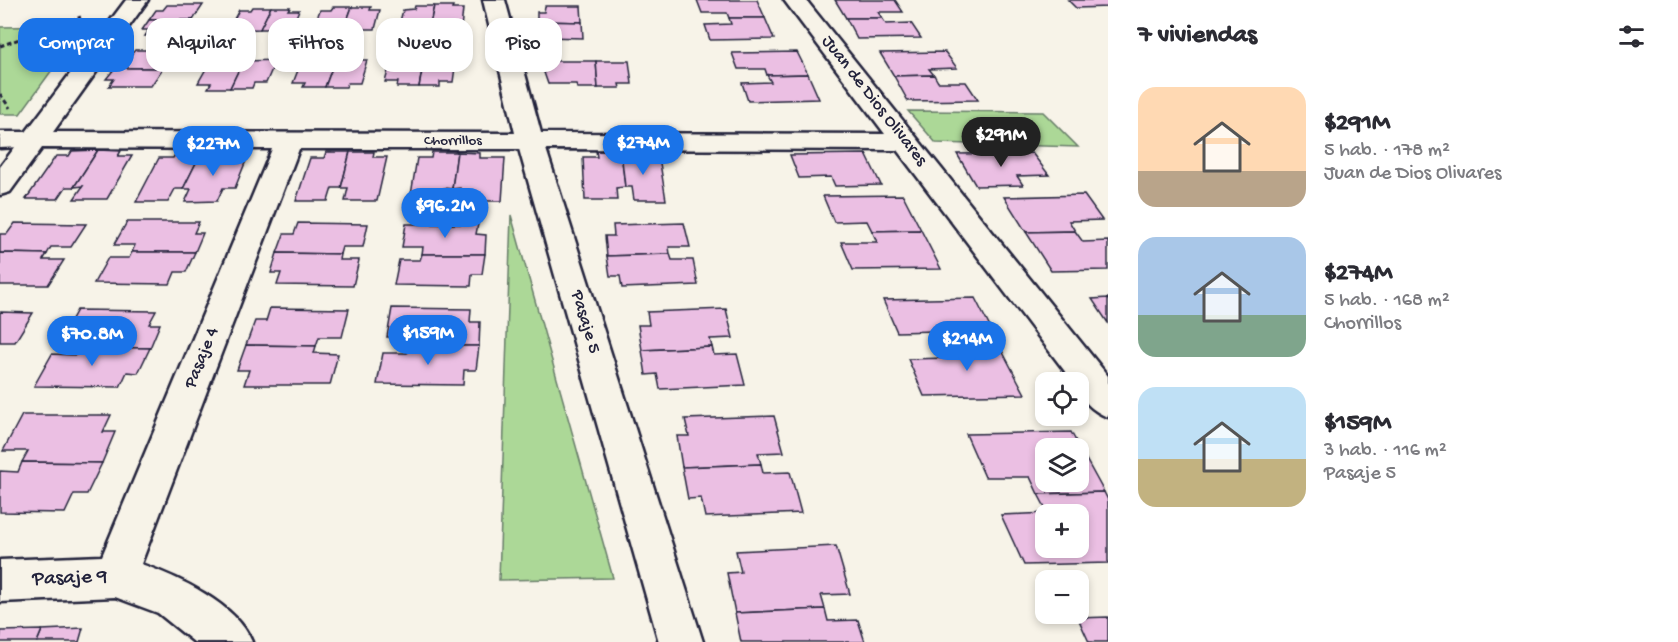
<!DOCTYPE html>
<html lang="es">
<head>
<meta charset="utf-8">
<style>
  :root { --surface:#fff; --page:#f7f7f7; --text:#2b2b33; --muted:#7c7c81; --accent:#1a73e8 }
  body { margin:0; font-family:"Gochi Hand",sans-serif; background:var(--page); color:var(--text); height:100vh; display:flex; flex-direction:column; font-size:22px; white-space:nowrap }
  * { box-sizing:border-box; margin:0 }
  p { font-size:20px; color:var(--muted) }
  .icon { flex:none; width:33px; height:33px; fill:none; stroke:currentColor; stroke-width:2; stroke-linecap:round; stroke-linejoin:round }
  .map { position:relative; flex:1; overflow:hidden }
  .panel { display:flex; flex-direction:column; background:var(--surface); width:570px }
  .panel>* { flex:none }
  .banner { position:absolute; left:18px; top:18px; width:570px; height:54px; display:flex; gap:12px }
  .fabs { position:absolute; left:1035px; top:372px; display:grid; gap:12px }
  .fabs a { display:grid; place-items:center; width:54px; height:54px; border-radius:12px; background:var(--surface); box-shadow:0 3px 9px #0003; font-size:30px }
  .price { position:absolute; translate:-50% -51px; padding:0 14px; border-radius:21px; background:var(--accent); color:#fff; font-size:20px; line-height:39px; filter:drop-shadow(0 2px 3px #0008) }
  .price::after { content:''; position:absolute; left:50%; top:36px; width:18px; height:14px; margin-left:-9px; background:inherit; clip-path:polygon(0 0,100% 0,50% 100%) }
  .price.active { background:#222; color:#fff }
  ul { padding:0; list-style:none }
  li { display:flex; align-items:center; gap:18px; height:150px; padding:0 30px }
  li span { display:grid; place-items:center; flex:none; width:168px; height:120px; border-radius:18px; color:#555 }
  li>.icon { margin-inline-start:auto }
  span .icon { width:72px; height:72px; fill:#fffc; stroke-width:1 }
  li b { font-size:26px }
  h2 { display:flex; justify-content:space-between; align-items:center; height:72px; padding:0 30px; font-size:26px }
  .tag { padding:0 21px; border-radius:18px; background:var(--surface); box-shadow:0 3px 9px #0003; font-size:21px; line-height:54px }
  .tag.active { background:var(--accent); color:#fff }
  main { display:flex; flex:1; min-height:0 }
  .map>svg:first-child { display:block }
  .green { fill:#acd897; stroke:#677d69; stroke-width:1.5 }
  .building { fill:#ebbfe3; stroke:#22223b; stroke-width:1.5; fill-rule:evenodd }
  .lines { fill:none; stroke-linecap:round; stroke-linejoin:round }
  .minor-casing { stroke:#22223b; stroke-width:5 }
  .tertiary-casing { stroke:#22223b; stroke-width:5 }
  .path { stroke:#22223b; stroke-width:3; stroke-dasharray:4.5 3; stroke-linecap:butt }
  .minor { fill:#f7f3e8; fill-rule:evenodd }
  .tertiary { fill:#f7f3e8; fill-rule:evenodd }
  .labels { text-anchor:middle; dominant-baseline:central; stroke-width:5; stroke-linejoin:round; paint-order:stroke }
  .far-street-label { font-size:15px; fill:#22223b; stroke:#f7f3e8 }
  .street-label { font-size:18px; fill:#22223b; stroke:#f7f3e8 }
  .near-street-label { font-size:21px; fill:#22223b; stroke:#f7f3e8 }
</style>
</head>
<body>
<main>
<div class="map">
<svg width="1108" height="642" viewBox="0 0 1108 642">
  <rect width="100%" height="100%" fill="#f7f3e8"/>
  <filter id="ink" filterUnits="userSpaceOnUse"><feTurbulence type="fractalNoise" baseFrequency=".0167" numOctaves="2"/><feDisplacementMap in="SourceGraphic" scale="12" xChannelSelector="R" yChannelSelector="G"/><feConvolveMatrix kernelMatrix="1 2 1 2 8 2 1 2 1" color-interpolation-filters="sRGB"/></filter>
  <g filter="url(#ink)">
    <g class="green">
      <path d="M 84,26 L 20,114 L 0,114 L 0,27 Z"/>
      <path d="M 908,111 L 1043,112 L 1078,147 L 936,143 Z"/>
      <path d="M 511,215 L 613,578 L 499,580 Z"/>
    </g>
    <g class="building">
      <path d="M 697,0 L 757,0 L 765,18 L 729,18 L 727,13 L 702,13 Z"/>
      <path d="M 835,0 L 895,0 L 903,12 L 878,12 L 882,18 L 846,18 Z"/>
      <path d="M 1068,0 L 1108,0 L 1108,7 L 1076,8 Z"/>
      <path d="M 167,5 L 203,5 L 193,20 L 149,20 L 156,10 L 163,10 Z"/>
      <path d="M 415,6 L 434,6 L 429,29 L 398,29 L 403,10 L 414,9 Z"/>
      <path d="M 434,6 L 453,6 L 452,9 L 463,9 L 461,28 L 429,29 Z"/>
      <path d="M 545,6 L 581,6 L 582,22 L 537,21 L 537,12 L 544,12 Z"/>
      <path d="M 252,7 L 271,7 L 260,29 L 228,30 L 239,10 L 250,10 Z"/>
      <path d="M 271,7 L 290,7 L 288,10 L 299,10 L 291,29 L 260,29 Z"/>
      <path d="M 333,7 L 352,7 L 344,29 L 313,29 L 320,10 L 331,10 Z"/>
      <path d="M 352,7 L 371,7 L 370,10 L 380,10 L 375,29 L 344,29 Z"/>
      <path d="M 729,18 L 765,18 L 774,39 L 710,40 L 705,25 L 731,24 Z"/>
      <path d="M 846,18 L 882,18 L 886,24 L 911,23 L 921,38 L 857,39 Z"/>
      <path d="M 149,20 L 193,20 L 184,36 L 145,36 L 149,30 L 142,30 Z"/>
      <path d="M 537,21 L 582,22 L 583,38 L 544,37 L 544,31 L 536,31 Z"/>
      <path d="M 135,50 L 174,50 L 163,68 L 115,68 L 122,56 L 130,56 Z"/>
      <path d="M 797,52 L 808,74 L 767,75 L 765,69 L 738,69 L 732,53 Z"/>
      <path d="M 945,52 L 957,68 L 929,69 L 934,75 L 894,76 L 880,53 Z"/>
      <path d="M 211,60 L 243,61 L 230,88 L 208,88 L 211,83 L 198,83 Z"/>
      <path d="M 276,60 L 266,83 L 254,83 L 252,88 L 230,88 L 243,61 Z"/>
      <path d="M 302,60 L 335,60 L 325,87 L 303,87 L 305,83 L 293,83 Z"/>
      <path d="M 335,60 L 367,60 L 360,83 L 348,83 L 346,87 L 325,87 Z"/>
      <path d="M 391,60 L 424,60 L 419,87 L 397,87 L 398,82 L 385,82 Z"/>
      <path d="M 424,60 L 456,60 L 453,82 L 440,82 L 440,87 L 419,87 Z"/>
      <path d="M 540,61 L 596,61 L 598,88 L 577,88 L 576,84 L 548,84 Z"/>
      <path d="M 596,61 L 629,61 L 632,84 L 619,84 L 620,88 L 598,88 Z"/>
      <path d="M 115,68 L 163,68 L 151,86 L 109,86 L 114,79 L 106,79 Z"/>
      <path d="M 808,74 L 819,99 L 748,101 L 742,83 L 771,82 L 767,75 Z"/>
      <path d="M 934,75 L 938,82 L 966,82 L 978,100 L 908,101 L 894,76 Z"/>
      <path d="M 98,150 L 74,187 L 66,187 L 58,199 L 26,199 L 56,156 L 69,156 L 72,151 Z"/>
      <path d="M 98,150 L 121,151 L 118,156 L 132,156 L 107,199 L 74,199 L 83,186 L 74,187 Z"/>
      <path d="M 596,151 L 621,151 L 625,187 L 616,188 L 617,200 L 585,200 L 583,157 L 597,157 Z"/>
      <path d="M 621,151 L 645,151 L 645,157 L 659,157 L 666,200 L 634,200 L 632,187 L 625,187 Z"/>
      <path d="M 326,152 L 350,152 L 341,188 L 332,188 L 328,201 L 296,201 L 310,158 L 324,158 Z"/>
      <path d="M 350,152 L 374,152 L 373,157 L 387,157 L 377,201 L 345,201 L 348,188 L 341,188 Z"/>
      <path d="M 432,152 L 457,152 L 452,189 L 444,188 L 441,201 L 410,201 L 417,158 L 431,158 Z"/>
      <path d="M 457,152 L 480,153 L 480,158 L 505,158 L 502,201 L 458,201 L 460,188 L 452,189 Z"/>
      <path d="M 176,153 L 201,153 L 183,189 L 175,189 L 168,202 L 136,202 L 159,158 L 173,158 Z"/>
      <path d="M 201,153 L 225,153 L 223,158 L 247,158 L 235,188 L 223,188 L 217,201 L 185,202 L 191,189 L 183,189 Z"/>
      <path d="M 1032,153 L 1049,175 L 1017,176 L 1023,185 L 976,186 L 957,154 Z"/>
      <path d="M 866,154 L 881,185 L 835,186 L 831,177 L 799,178 L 790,155 Z"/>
      <path d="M 903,195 L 921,230 L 872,231 L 867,221 L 834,222 L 823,196 Z"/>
      <path d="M 1084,195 L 1102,220 L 1069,221 L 1075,231 L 1026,232 L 1004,197 Z"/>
      <path d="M 127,222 L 199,222 L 194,233 L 203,233 L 195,252 L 132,252 L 135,245 L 114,245 Z"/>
      <path d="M 15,223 L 86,224 L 71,247 L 51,247 L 47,254 L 0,253 L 0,234 L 7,234 Z"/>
      <path d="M 298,223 L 368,224 L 363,247 L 342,247 L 340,254 L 277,253 L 284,234 L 294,234 Z"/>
      <path d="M 684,223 L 690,247 L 669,247 L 670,254 L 607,256 L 605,236 L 614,236 L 613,225 Z"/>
      <path d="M 406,224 L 478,224 L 476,234 L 486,235 L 485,254 L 422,254 L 423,247 L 402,247 Z"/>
      <path d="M 921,230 L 941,269 L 853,270 L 841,242 L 877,242 L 872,231 Z"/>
      <path d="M 1075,231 L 1083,242 L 1108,241 L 1108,270 L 1051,271 L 1026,232 Z"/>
      <path d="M 132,252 L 195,252 L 186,272 L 175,272 L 170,284 L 94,283 L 108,258 L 129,258 Z"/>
      <path d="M 0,253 L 47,254 L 43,260 L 64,260 L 48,285 L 0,285 Z"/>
      <path d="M 277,253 L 340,254 L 339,260 L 359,260 L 353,286 L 277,285 L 281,273 L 271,273 Z"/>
      <path d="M 422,254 L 485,254 L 482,274 L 472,274 L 471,286 L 394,285 L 399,260 L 420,260 Z"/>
      <path d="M 670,254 L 672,260 L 693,260 L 698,285 L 622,288 L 620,276 L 610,276 L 607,256 Z"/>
      <path d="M 975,298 L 998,343 L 942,344 L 936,331 L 897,332 L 883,300 Z"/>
      <path d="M 1108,298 L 1108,323 L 1092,299 Z"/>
      <path d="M 270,308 L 349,309 L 342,337 L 319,337 L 316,346 L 246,345 L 255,321 L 266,321 Z"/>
      <path d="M 392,308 L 471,309 L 470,322 L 480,322 L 479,346 L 408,346 L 409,337 L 387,337 Z"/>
      <path d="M 726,309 L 733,338 L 710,339 L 712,347 L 642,350 L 638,325 L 649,325 L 647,312 Z"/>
      <path d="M 77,310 L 156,311 L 149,324 L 160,324 L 150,348 L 80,347 L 84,338 L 61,339 Z"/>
      <path d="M 0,312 L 33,313 L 15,342 L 0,342 Z"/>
      <path d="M 998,343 L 1025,394 L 924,396 L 908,359 L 948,358 L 942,344 Z"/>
      <path d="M 246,345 L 316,346 L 314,353 L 338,354 L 330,385 L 244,385 L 249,370 L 237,370 Z"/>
      <path d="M 408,346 L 479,346 L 476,370 L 464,370 L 463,385 L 377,384 L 383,353 L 407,353 Z"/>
      <path d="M 80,347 L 150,348 L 138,373 L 127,372 L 120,387 L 34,386 L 52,354 L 76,355 Z"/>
      <path d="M 712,347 L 714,355 L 737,354 L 745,385 L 660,389 L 657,374 L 646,375 L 642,350 Z"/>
      <path d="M 22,415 L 111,415 L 103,432 L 115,432 L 102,463 L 22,462 L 28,451 L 3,451 Z"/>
      <path d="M 774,416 L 784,452 L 758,453 L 761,464 L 682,467 L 677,436 L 689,436 L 685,419 Z"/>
      <path d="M 1071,432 L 1104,492 L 1038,494 L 1030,477 L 985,477 L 966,434 ZM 1046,448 L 1078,448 L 1078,482 L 1046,482 Z"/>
      <path d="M 22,462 L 102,463 L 87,494 L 74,494 L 65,513 L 0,512 L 0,471 L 18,472 Z"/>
      <path d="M 761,464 L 763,473 L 790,472 L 801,513 L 705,517 L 701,498 L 688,499 L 682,467 Z"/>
      <path d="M 1104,492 L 1108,500 L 1108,563 L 1024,565 L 1001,515 L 1048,513 L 1038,494 ZM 1046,514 L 1078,514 L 1078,548 L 1046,548 Z"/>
      <path d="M 836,546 L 850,594 L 821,595 L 825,609 L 735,613 L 727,573 L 741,572 L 736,551 Z"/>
      <path d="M 825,609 L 828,621 L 858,620 L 865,642 L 741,642 L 735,613 Z"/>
      <path d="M 1108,617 L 1108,642 L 1089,642 L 1078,618 Z"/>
      <path d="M 83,628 L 79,642 L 37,642 L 42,630 Z"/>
      <path d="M 42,630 L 37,642 L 0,642 L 1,631 Z"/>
    </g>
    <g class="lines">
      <g class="minor-casing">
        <path id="minor" d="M 483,0 L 505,0 L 541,133 L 885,134 L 784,0 L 806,0 L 1108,376 L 1108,417 C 1094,412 1078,399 1078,382 L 1073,382 L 897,150 L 546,149 L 703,642 L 659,642 L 519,149 L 299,149 L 141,564 C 178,577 237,604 252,642 L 194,642 L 158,613 L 115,597 L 0,602 L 0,560 L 102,556 L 272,149 L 42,148 L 10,192 L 0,195 L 0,167 L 25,134 L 34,132 L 515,133 Z"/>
      </g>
      <g class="tertiary-casing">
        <path id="tertiary" d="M 126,0 L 148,0 L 43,146 L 0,148 L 0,132 L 26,132 Z"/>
      </g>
      <g class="path">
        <path d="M 0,46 L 81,17"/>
        <path d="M 0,94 L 10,108"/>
      </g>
      <use href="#minor" class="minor"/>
      <use href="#tertiary" class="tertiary"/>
    </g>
  </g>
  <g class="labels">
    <g class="far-street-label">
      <text x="453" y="141">Chorrillos</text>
    </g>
    <g class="street-label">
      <text transform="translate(874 101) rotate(52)">Juan de Dios Olivares</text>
      <text transform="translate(585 322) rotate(73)">Pasaje 5</text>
      <text transform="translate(202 358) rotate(-68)">Pasaje 4</text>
    </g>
    <g class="near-street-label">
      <text transform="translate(70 579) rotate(-2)">Pasaje 9</text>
    </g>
  </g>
</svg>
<div class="fabs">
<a><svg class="icon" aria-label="locate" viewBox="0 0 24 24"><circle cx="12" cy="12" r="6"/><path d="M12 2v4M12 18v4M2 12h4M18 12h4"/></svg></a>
<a><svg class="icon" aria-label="layers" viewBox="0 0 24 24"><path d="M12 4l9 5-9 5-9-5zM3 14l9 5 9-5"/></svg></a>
<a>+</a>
<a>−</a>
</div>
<b class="price active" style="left:1001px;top:168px">$291M</b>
<b class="price" style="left:643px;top:176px">$274M</b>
<b class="price" style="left:213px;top:177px">$227M</b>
<b class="price" style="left:445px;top:239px">$96.2M</b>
<b class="price" style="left:428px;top:366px">$159M</b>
<b class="price" style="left:92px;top:367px">$70.8M</b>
<b class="price" style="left:967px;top:372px">$214M</b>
<div class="banner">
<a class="tag active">Comprar</a>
<a class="tag">Alquilar</a>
<a class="tag">Filtros</a>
<a class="tag">Nuevo</a>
<a class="tag">Piso</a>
</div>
</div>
<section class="panel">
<h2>7 viviendas<svg class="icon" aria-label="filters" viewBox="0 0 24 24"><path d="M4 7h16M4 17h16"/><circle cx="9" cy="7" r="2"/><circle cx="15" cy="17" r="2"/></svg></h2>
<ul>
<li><span style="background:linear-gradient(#ffd9b3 70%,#b9a48a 0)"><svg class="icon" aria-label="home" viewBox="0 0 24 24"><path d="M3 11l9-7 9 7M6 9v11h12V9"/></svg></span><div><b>$291M</b><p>5 hab. · 178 m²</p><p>Juan de Dios Olivares</p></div></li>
<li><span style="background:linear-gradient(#a9c7e8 65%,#7fa58c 0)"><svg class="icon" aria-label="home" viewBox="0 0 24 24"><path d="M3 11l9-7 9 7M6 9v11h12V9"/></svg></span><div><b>$274M</b><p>5 hab. · 168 m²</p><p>Chorrillos</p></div></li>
<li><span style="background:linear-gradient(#bfe0f5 60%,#c2b280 0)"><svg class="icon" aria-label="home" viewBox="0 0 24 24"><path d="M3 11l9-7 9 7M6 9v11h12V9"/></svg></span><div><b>$159M</b><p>3 hab. · 116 m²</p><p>Pasaje 5</p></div></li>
</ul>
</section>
</main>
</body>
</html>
